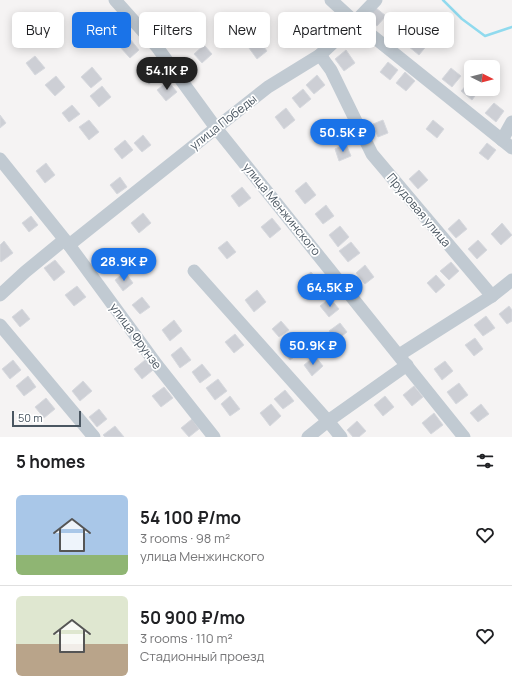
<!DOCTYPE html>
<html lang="en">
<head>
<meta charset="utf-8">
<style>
  :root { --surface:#fff; --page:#f2f2f2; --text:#202124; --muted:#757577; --line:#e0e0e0; --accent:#1a73e8 }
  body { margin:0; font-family:Manrope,sans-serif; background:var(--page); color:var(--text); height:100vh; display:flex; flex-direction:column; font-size:15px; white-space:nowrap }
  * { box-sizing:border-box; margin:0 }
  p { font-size:13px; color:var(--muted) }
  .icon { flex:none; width:22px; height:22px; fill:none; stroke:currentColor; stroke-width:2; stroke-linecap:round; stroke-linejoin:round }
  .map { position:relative; height:437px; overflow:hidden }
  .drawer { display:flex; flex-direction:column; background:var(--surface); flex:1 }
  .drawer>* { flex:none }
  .top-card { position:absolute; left:12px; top:12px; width:488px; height:36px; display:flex; gap:8px }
  .needle { width:26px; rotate:96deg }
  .fabs { position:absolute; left:464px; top:60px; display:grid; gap:8px }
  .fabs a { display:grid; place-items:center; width:36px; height:36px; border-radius:6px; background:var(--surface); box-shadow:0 2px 10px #0003; font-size:20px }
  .scale { position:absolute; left:12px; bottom:10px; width:69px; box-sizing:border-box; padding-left:4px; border:2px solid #4a5661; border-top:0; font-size:11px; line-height:14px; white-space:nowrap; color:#4a5661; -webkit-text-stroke:3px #fff; paint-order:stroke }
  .price { position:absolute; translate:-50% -34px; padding:0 9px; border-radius:14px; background:var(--accent); color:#fff; font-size:13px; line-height:26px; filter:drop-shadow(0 1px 2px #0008) }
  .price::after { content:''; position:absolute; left:50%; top:24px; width:12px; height:9px; margin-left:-6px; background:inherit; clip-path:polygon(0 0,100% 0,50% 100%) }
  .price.active { background:#222; color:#fff }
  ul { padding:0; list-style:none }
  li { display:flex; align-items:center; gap:12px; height:100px; padding:0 16px }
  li+li { border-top:1px solid var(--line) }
  li span { display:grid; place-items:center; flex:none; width:112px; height:80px; border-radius:6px; color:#555 }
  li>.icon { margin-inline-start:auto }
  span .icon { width:48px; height:48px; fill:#fffc; stroke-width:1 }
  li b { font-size:17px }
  h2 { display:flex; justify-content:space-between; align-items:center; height:48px; padding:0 16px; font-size:17px }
  .chip { padding:0 14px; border-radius:6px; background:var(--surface); box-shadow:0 2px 10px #0003; font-size:14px; line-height:36px }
  .chip.active { background:var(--accent); color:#fff }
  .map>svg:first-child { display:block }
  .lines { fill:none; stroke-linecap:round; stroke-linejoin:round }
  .stream { stroke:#90daee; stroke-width:2.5 }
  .building { fill:#cdcfd5; stroke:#d7d9de }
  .minor { stroke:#c1cad2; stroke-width:13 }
  .labels { text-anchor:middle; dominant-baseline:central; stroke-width:3.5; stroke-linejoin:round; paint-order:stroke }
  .street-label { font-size:12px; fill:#4a5661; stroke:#fff }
</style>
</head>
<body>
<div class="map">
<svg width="512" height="437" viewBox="0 0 512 437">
  <rect width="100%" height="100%" fill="#f5f3f3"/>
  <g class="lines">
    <path class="stream" d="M 443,0 L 462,19 L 485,36 L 512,27"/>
  </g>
  <g class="building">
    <path d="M 376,8 L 386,16 L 377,26 L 367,18 Z"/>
    <path d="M 184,14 L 192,24 L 182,33 L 174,22 Z"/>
    <path d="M 110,15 L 120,26 L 109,35 L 100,24 Z"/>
    <path d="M 398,19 L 408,27 L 399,38 L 389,29 Z"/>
    <path d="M 299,29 L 308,40 L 298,47 L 290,36 Z"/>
    <path d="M 417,35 L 428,44 L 419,55 L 408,46 Z"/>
    <path d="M 130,39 L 139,50 L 130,58 L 120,47 Z"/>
    <path d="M 259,40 L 267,51 L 257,59 L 249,48 Z"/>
    <path d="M 204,45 L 212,54 L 202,63 L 194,54 Z"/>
    <path d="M 346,50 L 355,63 L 344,71 L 335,59 Z"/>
    <path d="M 35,56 L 45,68 L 35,75 L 26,63 Z"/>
    <path d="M 388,62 L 398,70 L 390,80 L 380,72 Z"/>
    <path d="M 149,65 L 158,76 L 149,84 L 140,73 Z"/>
    <path d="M 92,67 L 102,79 L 91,88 L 81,77 Z"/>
    <path d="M 451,68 L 461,76 L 452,87 L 442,79 Z"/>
    <path d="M 405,72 L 415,81 L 406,91 L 396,83 Z"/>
    <path d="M 317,75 L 325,85 L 314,94 L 306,85 Z"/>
    <path d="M 56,76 L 65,87 L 55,96 L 45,85 Z"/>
    <path d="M 168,81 L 177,92 L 166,101 L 157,90 Z"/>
    <path d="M 470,81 L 471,82 L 471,89 L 480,89 L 472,100 L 461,91 Z"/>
    <path d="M 102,86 L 111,97 L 99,107 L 90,96 Z"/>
    <path d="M 303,89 L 311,99 L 300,108 L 292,98 Z"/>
    <path d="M 494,103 L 504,111 L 496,122 L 485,113 Z"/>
    <path d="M 72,105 L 80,114 L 69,122 L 62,113 Z"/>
    <path d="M 286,108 L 295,120 L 284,129 L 275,117 Z"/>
    <path d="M 0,115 L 6,123 L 0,128 Z"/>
    <path d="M 89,120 L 99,132 L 89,140 L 79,127 Z"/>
    <path d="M 383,120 L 388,133 L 378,137 L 373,124 Z"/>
    <path d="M 433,120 L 444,129 L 437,138 L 426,129 Z"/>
    <path d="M 143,135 L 151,145 L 142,152 L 134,143 Z"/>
    <path d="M 125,140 L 133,150 L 122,159 L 114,149 Z"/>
    <path d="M 487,143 L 496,150 L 488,160 L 479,153 Z"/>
    <path d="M 346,144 L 351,156 L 339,161 L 335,149 Z"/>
    <path d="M 46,163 L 55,175 L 45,183 L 36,171 Z"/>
    <path d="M 419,170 L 428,180 L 418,189 L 409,179 Z"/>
    <path d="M 120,177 L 127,187 L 117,194 L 110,185 Z"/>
    <path d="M 306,182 L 316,195 L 305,204 L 295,191 Z"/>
    <path d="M 242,187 L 251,198 L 239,207 L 231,196 Z"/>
    <path d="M 326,205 L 334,216 L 323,224 L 315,214 Z"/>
    <path d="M 143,213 L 151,223 L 139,233 L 131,223 Z"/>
    <path d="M 31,216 L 38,225 L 29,232 L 22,223 Z"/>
    <path d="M 272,218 L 281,229 L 270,238 L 261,227 Z"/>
    <path d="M 459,219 L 467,229 L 456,238 L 448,229 Z"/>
    <path d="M 502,223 L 512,235 L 501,245 L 491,234 Z"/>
    <path d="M 340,226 L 349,237 L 338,247 L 329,235 Z"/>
    <path d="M 478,240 L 487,250 L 477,259 L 468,249 Z"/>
    <path d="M 4,241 L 13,253 L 1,262 L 0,260 L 0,245 Z"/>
    <path d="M 227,241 L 236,252 L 227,259 L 218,248 Z"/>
    <path d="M 351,242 L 360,253 L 348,262 L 339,251 Z"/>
    <path d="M 55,260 L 65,272 L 54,281 L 44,268 Z"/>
    <path d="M 451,262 L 459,271 L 449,280 L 440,271 Z"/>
    <path d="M 365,265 L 374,277 L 365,284 L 356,273 Z"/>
    <path d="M 125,272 L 133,283 L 123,291 L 115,280 Z"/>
    <path d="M 311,272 L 319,282 L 309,290 L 301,280 Z"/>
    <path d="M 436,275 L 445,285 L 436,293 L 427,283 Z"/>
    <path d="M 77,286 L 86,297 L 74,306 L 65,295 Z"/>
    <path d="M 257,290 L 266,302 L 254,312 L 245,300 Z"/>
    <path d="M 142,297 L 150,307 L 140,314 L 132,305 Z"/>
    <path d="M 330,298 L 339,309 L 329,317 L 320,306 Z"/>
    <path d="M 509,306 L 512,310 L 512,321 L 507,324 L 499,314 Z"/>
    <path d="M 22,309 L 30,319 L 20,327 L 12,317 Z"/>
    <path d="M 486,316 L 495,328 L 483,336 L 474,325 Z"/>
    <path d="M 174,320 L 182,331 L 170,341 L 162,330 Z"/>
    <path d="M 281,321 L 289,330 L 279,337 L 272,329 Z"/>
    <path d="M 340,323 L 347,332 L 337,340 L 329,331 Z"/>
    <path d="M 235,334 L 244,345 L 234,353 L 225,342 Z"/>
    <path d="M 475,338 L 483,349 L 474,356 L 465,345 Z"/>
    <path d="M 293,341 L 302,351 L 290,360 L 282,350 Z"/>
    <path d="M 181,347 L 191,360 L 180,368 L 171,355 Z"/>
    <path d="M 315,356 L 323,366 L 312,376 L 304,365 Z"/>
    <path d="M 13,360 L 21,370 L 10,379 L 2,369 Z"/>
    <path d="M 145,360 L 153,370 L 142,379 L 134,369 Z"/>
    <path d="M 445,361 L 453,371 L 442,380 L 434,369 Z"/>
    <path d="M 202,364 L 211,375 L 200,383 L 192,372 Z"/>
    <path d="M 28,376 L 36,387 L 24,396 L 16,386 Z"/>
    <path d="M 218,379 L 227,391 L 215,400 L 206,388 Z"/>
    <path d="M 83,381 L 92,391 L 80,401 L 72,391 Z"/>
    <path d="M 459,383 L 468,395 L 456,404 L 447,392 Z"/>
    <path d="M 414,386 L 423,397 L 412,406 L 403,395 Z"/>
    <path d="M 164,387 L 173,398 L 161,407 L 152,396 Z"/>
    <path d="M 285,390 L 294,401 L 283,409 L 274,399 Z"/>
    <path d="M 230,396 L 240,409 L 230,416 L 221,404 Z"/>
    <path d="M 385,396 L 394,407 L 383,416 L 374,405 Z"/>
    <path d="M 46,398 L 55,409 L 44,418 L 35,407 Z"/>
    <path d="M 271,404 L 281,416 L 270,426 L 260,413 Z"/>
    <path d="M 481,404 L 489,414 L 478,422 L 470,413 Z"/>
    <path d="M 99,409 L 107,419 L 97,427 L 89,417 Z"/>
    <path d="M 434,413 L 443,425 L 431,434 L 422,423 Z"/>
    <path d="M 192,419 L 199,429 L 189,437 L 181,428 Z"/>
    <path d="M 357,421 L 366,431 L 359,437 L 353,437 L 347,430 Z"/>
    <path d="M 115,426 L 124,437 L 105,437 L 103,435 Z"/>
  </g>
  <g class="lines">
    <g class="minor">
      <path d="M 115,0 L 157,47 L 216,128 L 464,437"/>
      <path d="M 331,0 L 355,22 L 512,148"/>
      <path d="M 320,55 L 331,70 L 372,154 L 492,296"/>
      <path d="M 502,140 L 512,122"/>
      <path d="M 0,159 L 69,245 L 157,365 L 214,437"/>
      <path d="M 69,245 L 216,128 L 268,87 L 320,55 L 355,22 L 376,0"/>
      <path d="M 194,271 L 328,421 L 341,437"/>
      <path d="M 0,295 L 25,272 L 64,240"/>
      <path d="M 0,325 L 94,437"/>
      <path d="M 399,355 L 492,296 L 512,280"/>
      <path d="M 308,437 L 328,421 L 407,365"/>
    </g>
  </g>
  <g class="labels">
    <g class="street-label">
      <text transform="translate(223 122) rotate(-38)">улица Победы</text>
      <text transform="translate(282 209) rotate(51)">улица Менжинского</text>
      <text transform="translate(419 210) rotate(50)">Прудовая улица</text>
      <text transform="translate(136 336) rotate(54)">улица Фрунзе</text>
    </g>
  </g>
</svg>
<div class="fabs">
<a><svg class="needle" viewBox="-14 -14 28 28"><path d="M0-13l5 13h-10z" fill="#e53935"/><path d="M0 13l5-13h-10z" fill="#757577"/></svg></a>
</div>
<div class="scale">50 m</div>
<b class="price active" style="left:167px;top:91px">54.1K ₽</b>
<b class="price" style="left:343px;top:153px">50.5K ₽</b>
<b class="price" style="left:124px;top:282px">28.9K ₽</b>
<b class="price" style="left:330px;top:308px">64.5K ₽</b>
<b class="price" style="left:313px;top:366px">50.9K ₽</b>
<div class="top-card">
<a class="chip">Buy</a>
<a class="chip active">Rent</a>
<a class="chip">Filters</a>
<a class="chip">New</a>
<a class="chip">Apartment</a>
<a class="chip">House</a>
</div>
</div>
<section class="drawer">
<h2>5 homes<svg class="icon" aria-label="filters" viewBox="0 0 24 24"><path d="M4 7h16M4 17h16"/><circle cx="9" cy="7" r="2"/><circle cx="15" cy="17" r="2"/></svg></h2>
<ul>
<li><span style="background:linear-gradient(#a9c7e8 75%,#8fb573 0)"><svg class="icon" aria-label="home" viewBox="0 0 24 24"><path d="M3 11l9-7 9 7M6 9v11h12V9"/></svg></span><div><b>54 100 ₽/mo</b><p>3 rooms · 98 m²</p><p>улица Менжинского</p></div><svg class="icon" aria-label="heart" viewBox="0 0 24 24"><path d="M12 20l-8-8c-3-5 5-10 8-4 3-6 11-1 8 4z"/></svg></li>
<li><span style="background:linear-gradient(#dfe7d0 60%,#b9a48a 0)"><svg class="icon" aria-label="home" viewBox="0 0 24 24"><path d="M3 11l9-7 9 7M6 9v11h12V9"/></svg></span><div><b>50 900 ₽/mo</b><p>3 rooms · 110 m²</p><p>Стадионный проезд</p></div><svg class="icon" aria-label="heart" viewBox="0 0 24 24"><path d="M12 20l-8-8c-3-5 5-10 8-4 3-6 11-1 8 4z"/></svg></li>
</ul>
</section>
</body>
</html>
